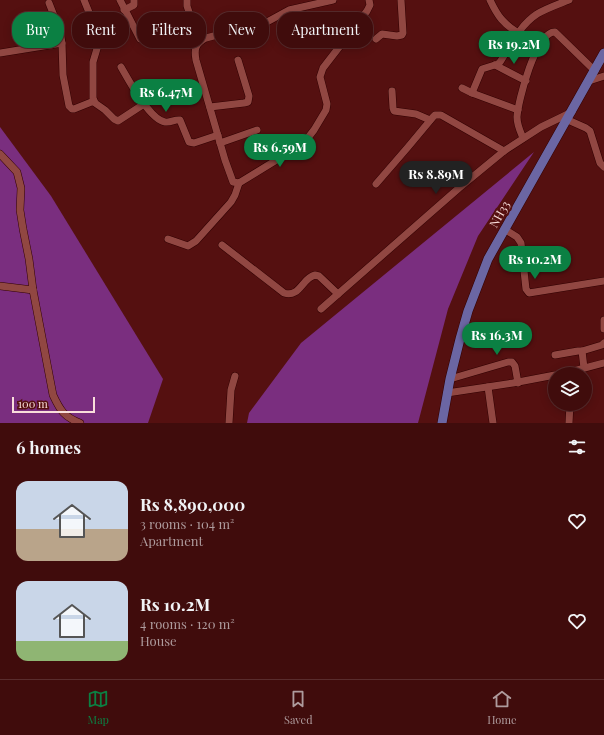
<!DOCTYPE html>
<html lang="en">
<head>
<meta charset="utf-8">
<style>
  :root { --surface:#400c0c; --page:#471515; --text:#f1f3f6; --muted:#ae9b9d; --line:#592c2d; --accent:#0b8043 }
  body { margin:0; font-family:"Playfair Display",serif; background:var(--page); color:var(--text); height:100vh; display:flex; flex-direction:column; font-size:15px; white-space:nowrap }
  * { box-sizing:border-box; margin:0 }
  p { font-size:13px; color:var(--muted) }
  .icon { flex:none; width:22px; height:22px; fill:none; stroke:currentColor; stroke-width:2; stroke-linecap:round; stroke-linejoin:round }
  .map { position:relative; height:423px; overflow:hidden }
  .side { display:flex; flex-direction:column; background:var(--surface); flex:1 }
  .side>* { flex:none }
  .guide { position:absolute; left:12px; top:12px; width:400px; height:36px; display:flex; gap:8px }
  .tools { position:absolute; left:548px; top:367px; display:grid; gap:8px }
  .tools a { display:grid; place-items:center; width:44px; height:44px; border-radius:50%; background:var(--surface); box-shadow:0 2px 10px #0003,0 0 0 1px var(--line); font-size:20px }
  .scale { position:absolute; left:12px; bottom:10px; width:83px; box-sizing:border-box; padding-left:4px; border:2px solid #f9dedb; border-top:0; font-size:11px; line-height:14px; white-space:nowrap; color:#f9dedb; -webkit-text-stroke:3px #551010; paint-order:stroke }
  .price { position:absolute; translate:-50% -34px; padding:0 9px; border-radius:14px; background:var(--accent); color:#fff; font-size:13px; line-height:26px; filter:drop-shadow(0 1px 2px #0008) }
  .price::after { content:''; position:absolute; left:50%; top:24px; width:12px; height:9px; margin-left:-6px; background:inherit; clip-path:polygon(0 0,100% 0,50% 100%) }
  .price.on { background:#222; color:#fff }
  ul { padding:0; list-style:none }
  li { display:flex; align-items:center; gap:12px; height:100px; padding:0 16px }
  li span { display:grid; place-items:center; flex:none; width:112px; height:80px; border-radius:12px; color:#555 }
  li>.icon { margin-inline-start:auto }
  span .icon { width:48px; height:48px; fill:#fffc; stroke-width:1 }
  li b { font-size:17px }
  h2 { display:flex; justify-content:space-between; align-items:center; height:48px; padding:0 16px; font-size:17px }
  .pill { padding:0 14px; border-radius:16px; background:var(--surface); box-shadow:0 2px 10px #0003,0 0 0 1px var(--line); font-size:14px; line-height:36px }
  .pill.on { background:var(--accent); color:#fff }
  .menu { display:flex; justify-content:space-around; align-items:center; height:56px; border-top:1px solid var(--line); background:var(--surface); font-size:11px; color:var(--muted) }
  .menu a { display:grid; justify-items:center; gap:2px }
  .menu .on { color:var(--accent) }
  .map>svg:first-child { display:block }
  .forest { fill:#7a2e7f }
  .lines { fill:none; stroke-linecap:round; stroke-linejoin:round }
  .minor-casing { stroke:#310002; stroke-width:8 }
  .major-casing { stroke:#310002; stroke-width:10 }
  .minor { stroke:#914742; stroke-width:7 }
  .major { stroke:#6b66a3; stroke-width:9 }
  .labels { text-anchor:middle; dominant-baseline:central; stroke-width:4; stroke-linejoin:round; paint-order:stroke }
  .street-label { font-size:12px; fill:#f9dedb; stroke:#551010 }
</style>
</head>
<body>
<div class="map">
<svg width="604" height="423" viewBox="0 0 604 423">
  <rect width="100%" height="100%" fill="#551010"/>
  <g class="forest">
    <path d="M 0,127 L 51,196 L 163,379 L 148,423 L 0,423 Z"/>
    <path d="M 534,152 L 478,236 L 448,309 L 418,423 L 247,423 L 249,413 L 301,343 Z"/>
  </g>
  <g class="lines">
    <g class="minor-casing">
      <g id="minor">
        <path d="M 84,0 L 99,37 L 99,42 L 93,62 L 93,98 L 95,103 L 105,110 L 114,119 L 118,121 L 144,104"/>
        <path d="M 120,0 L 140,39 L 144,38 C 169,24 171,23 197,35"/>
        <path d="M 187,0 L 187,6 L 197,36"/>
        <path d="M 333,0 L 289,10 L 267,22 L 206,38 C 195,44 194,49 196,60 L 225,160 L 233,182 L 239,183 L 296,148 L 307,139 L 314,130 L 326,110 L 327,104 L 320,77 L 323,68 L 367,11 L 370,5 L 369,0"/>
        <path d="M 490,0 C 498,17 503,23 518,33"/>
        <path d="M 49,3 L 60,31 L 62,43 L 63,75 L 69,106 L 72,109 L 74,109 L 94,101"/>
        <path d="M 124,10 L 134,5 L 134,0"/>
        <path d="M 376,39 L 382,34 L 397,36 L 402,35 L 403,33 L 401,0"/>
        <path d="M 0,53 L 62,43"/>
        <path d="M 495,65 L 526,81"/>
        <path d="M 121,67 C 129,81 150,120 165,122 C 171,123 175,119 180,120 L 189,142 L 194,143 L 218,135"/>
        <path d="M 589,81 L 604,76"/>
        <path d="M 462,88 L 472,93 L 518,110"/>
        <path d="M 392,91 L 393,108 L 394,111 L 416,114 L 430,120"/>
        <path d="M 472,93 L 482,69 L 498,64 L 500,62 C 511,45 520,25 537,14 C 547,8 559,4 569,0"/>
        <path d="M 210,107 L 244,103 L 248,102 L 249,96 L 238,60"/>
        <path d="M 568,120 L 586,128 L 590,131 L 600,163 L 604,167"/>
        <path d="M 523,138 C 520,131 517,125 517,117 C 518,101 536,31 555,32 L 595,71"/>
        <path d="M 220,143 L 257,130"/>
        <path d="M 0,154 L 17,172 L 21,188 L 20,210 L 23,229 L 29,259 L 33,290 L 53,395 C 60,410 64,417 80,423"/>
        <path d="M 376,184 L 408,147 L 433,117 L 435,115 L 441,115 L 504,151"/>
        <path d="M 504,229 L 517,237 L 521,243 L 526,289 L 529,293 L 604,281"/>
        <path d="M 168,239 L 188,246 L 196,241 L 231,202 L 235,195 L 239,183"/>
        <path d="M 222,245 L 284,293 C 300,298 302,278 315,275 L 319,276 L 338,294"/>
        <path d="M 0,286 L 33,290"/>
        <path d="M 321,309 L 459,188 L 504,151 L 541,127 L 572,112"/>
        <path d="M 604,320 L 604,329"/>
        <path d="M 582,351 L 602,345 L 604,343"/>
        <path d="M 555,355 L 578,351 L 582,351 L 584,368"/>
        <path d="M 562,374 L 604,363"/>
        <path d="M 450,379 L 508,362 L 512,362 L 515,366 L 518,383"/>
        <path d="M 488,387 L 493,423"/>
        <path d="M 447,393 L 513,383 L 555,375"/>
        <path d="M 229,423 L 231,390 L 235,376"/>
        <path d="M 569,423 L 570,404"/>
      </g>
    </g>
    <g class="major-casing">
      <path id="major" d="M 442,423 L 450,379 L 460,339 L 468,311 L 488,259 L 604,53"/>
    </g>
    <use href="#minor" class="minor"/>
    <use href="#major" class="major"/>
  </g>
  <g class="labels">
    <g class="street-label">
      <text transform="translate(499 214) rotate(-61)">NH33</text>
    </g>
  </g>
</svg>
<div class="tools">
<a><svg class="icon" aria-label="layers" viewBox="0 0 24 24"><path d="M12 4l9 5-9 5-9-5zM3 14l9 5 9-5"/></svg></a>
</div>
<div class="scale">100 m</div>
<b class="price" style="left:514px;top:65px">Rs 19.2M</b>
<b class="price" style="left:166px;top:113px">Rs 6.47M</b>
<b class="price" style="left:280px;top:168px">Rs 6.59M</b>
<b class="price on" style="left:436px;top:195px">Rs 8.89M</b>
<b class="price" style="left:535px;top:280px">Rs 10.2M</b>
<b class="price" style="left:497px;top:356px">Rs 16.3M</b>
<div class="guide">
<a class="pill on">Buy</a>
<a class="pill">Rent</a>
<a class="pill">Filters</a>
<a class="pill">New</a>
<a class="pill">Apartment</a>
</div>
</div>
<section class="side">
<h2>6 homes<svg class="icon" aria-label="filters" viewBox="0 0 24 24"><path d="M4 7h16M4 17h16"/><circle cx="9" cy="7" r="2"/><circle cx="15" cy="17" r="2"/></svg></h2>
<ul>
<li><span style="background:linear-gradient(#c9d6e8 60%,#b9a48a 0)"><svg class="icon" aria-label="home" viewBox="0 0 24 24"><path d="M3 11l9-7 9 7M6 9v11h12V9"/></svg></span><div><b>Rs 8,890,000</b><p>3 rooms · 104 m²</p><p>Apartment</p></div><svg class="icon" aria-label="heart" viewBox="0 0 24 24"><path d="M12 20l-8-8c-3-5 5-10 8-4 3-6 11-1 8 4z"/></svg></li>
<li><span style="background:linear-gradient(#c9d6e8 75%,#8fb573 0)"><svg class="icon" aria-label="home" viewBox="0 0 24 24"><path d="M3 11l9-7 9 7M6 9v11h12V9"/></svg></span><div><b>Rs 10.2M</b><p>4 rooms · 120 m²</p><p>House</p></div><svg class="icon" aria-label="heart" viewBox="0 0 24 24"><path d="M12 20l-8-8c-3-5 5-10 8-4 3-6 11-1 8 4z"/></svg></li>
</ul>
</section>
<nav class="menu">
<a class="on"><svg class="icon" aria-label="map" viewBox="0 0 24 24"><path d="M3 6l6-2 6 2 6-2v14l-6 2-6-2-6 2zM9 4v14M15 6v14"/></svg>Map</a>
<a><svg class="icon" aria-label="saved" viewBox="0 0 24 24"><path d="M7 4h10v16l-5-4-5 4z"/></svg>Saved</a>
<a><svg class="icon" aria-label="home" viewBox="0 0 24 24"><path d="M3 11l9-7 9 7M6 9v11h12V9"/></svg>Home</a>
</nav>
</body>
</html>
